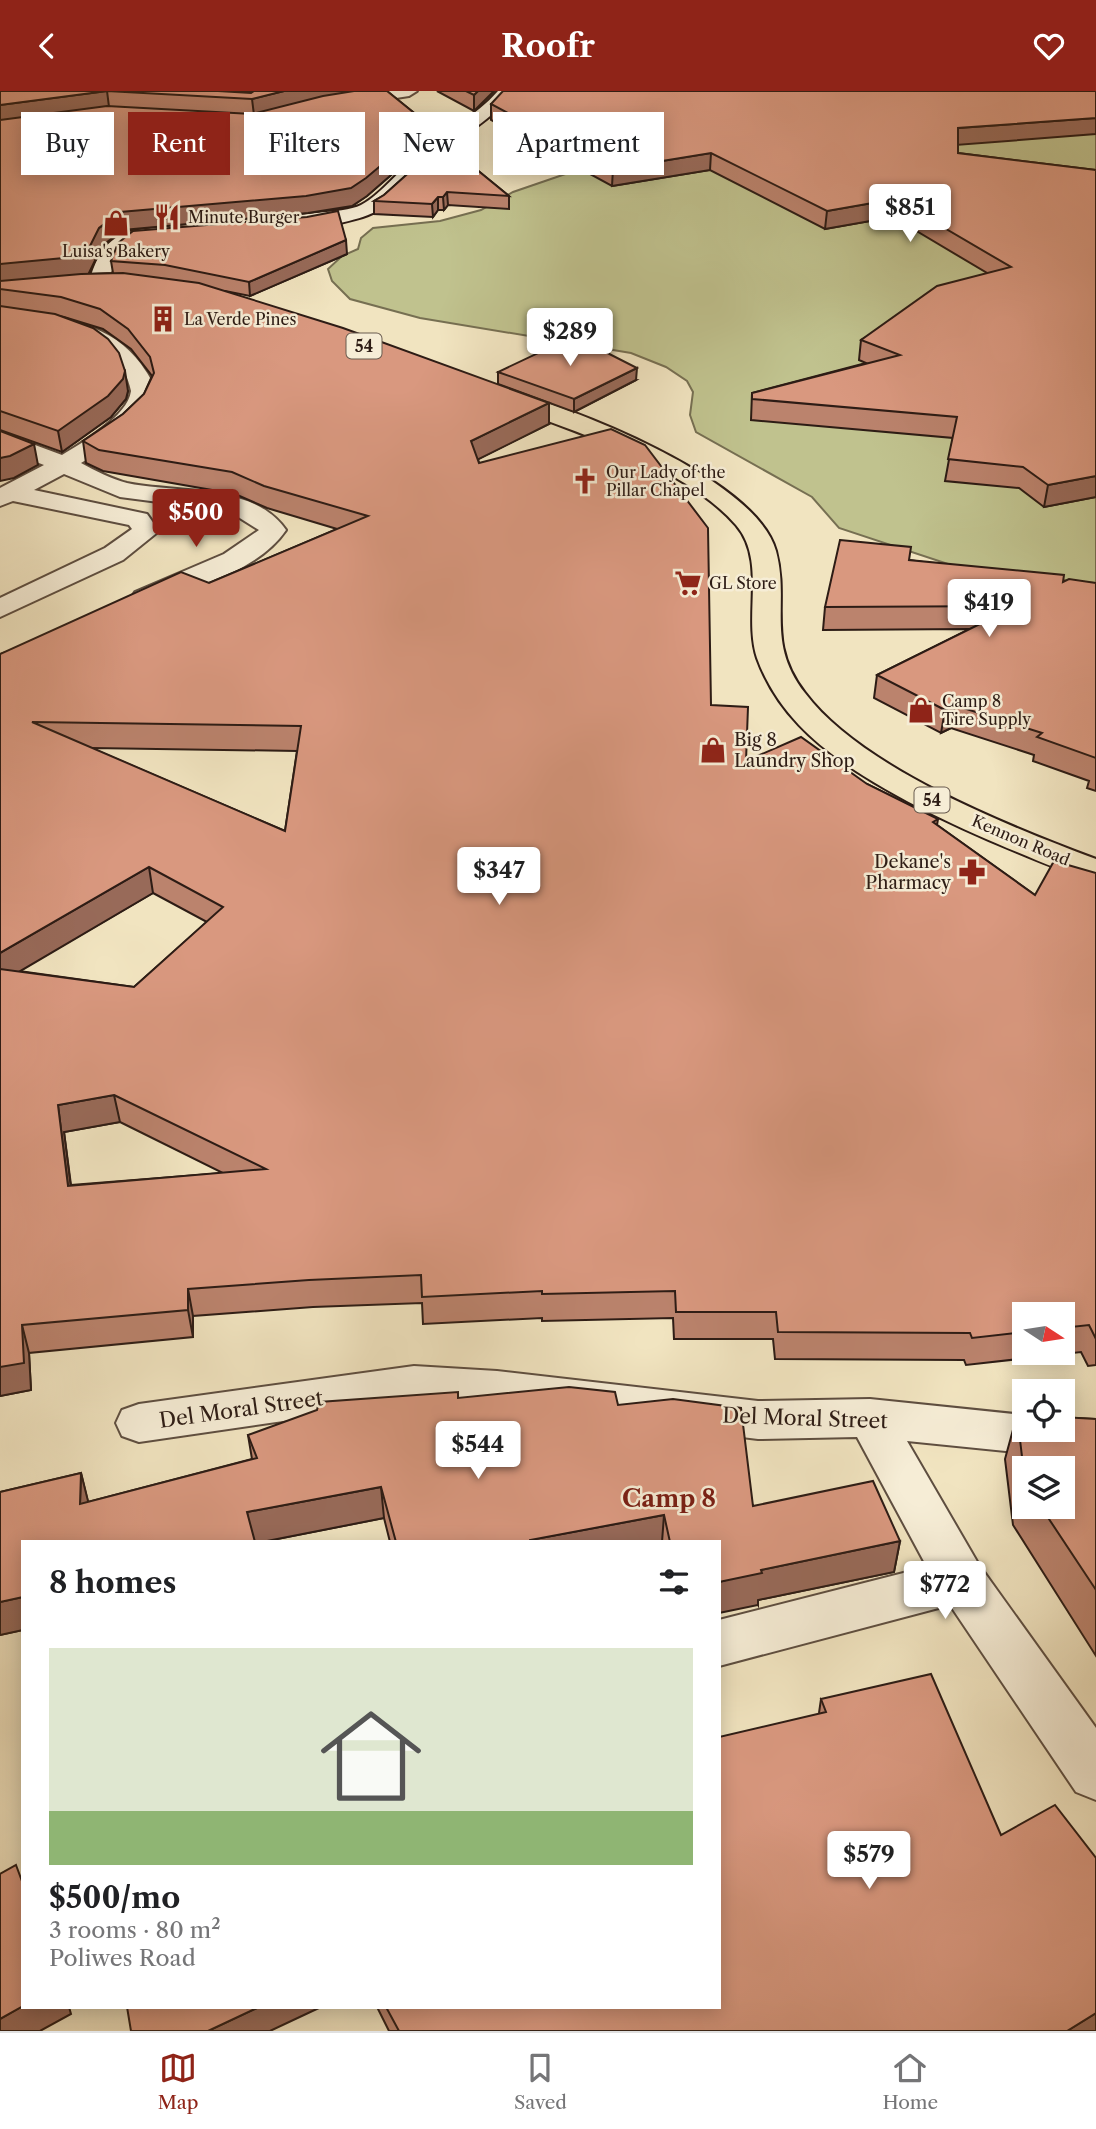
<!DOCTYPE html>
<html lang="en">
<head>
<meta charset="utf-8">
<style>
  :root { --surface:#fff; --page:#f6f6f6; --text:#202124; --muted:#757577; --line:#e0e0e0; --accent:#8f2418 }
  body { margin:0; font-family:"Libre Caslon Text",serif; background:var(--page); color:var(--text); height:100vh; display:flex; flex-direction:column; font-size:26px; white-space:nowrap }
  * { box-sizing:border-box; margin:0 }
  p { font-size:23px; color:var(--muted) }
  .icon { flex:none; width:38px; height:38px; fill:none; stroke:currentColor; stroke-width:2; stroke-linecap:round; stroke-linejoin:round }
  .map { position:relative; flex:1; overflow:hidden }
  .sheet { position:absolute; left:21px; top:1449px; width:700px; height:469px; display:flex; flex-direction:column; background:var(--surface); border-radius:0px; box-shadow:0 4px 18px #0003 }
  .sheet>* { flex:none }
  .hud { position:absolute; left:21px; top:21px; width:700px; height:63px; display:flex; gap:14px }
  .needle { width:46px; rotate:102deg }
  .controls { position:absolute; left:1012px; top:1211px; display:grid; gap:14px }
  .controls a { display:grid; place-items:center; width:63px; height:63px; border-radius:0px; background:var(--surface); box-shadow:0 4px 18px #0003; font-size:35px }
  .price { position:absolute; translate:-50% -60px; padding:0 16px; border-radius:7px; background:#fff; color:#222; font-size:23px; line-height:46px; filter:drop-shadow(0 2px 4px #0008) }
  .price::after { content:''; position:absolute; left:50%; top:42px; width:21px; height:16px; margin-left:-10px; background:inherit; clip-path:polygon(0 0,100% 0,50% 100%) }
  .price.current { background:var(--accent); color:#fff }
  ul { padding:0; list-style:none }
  li { display:grid; align-content:center; gap:14px; height:371px; padding:0 28px }
  li span { display:grid; place-items:center; height:217px; border-radius:0px; color:#555 }
  li>.icon { margin-inline-start:auto }
  span .icon { width:126px; height:126px; fill:#fffc; stroke-width:1 }
  li b { font-size:30px }
  h2 { display:flex; justify-content:space-between; align-items:center; height:84px; padding:0 28px; font-size:30px }
  .tag { padding:0 24px; border-radius:0px; background:var(--surface); box-shadow:0 4px 18px #0003; font-size:24px; line-height:63px }
  .tag.current { background:var(--accent); color:#fff }
  header { display:flex; justify-content:space-between; align-items:center; height:91px; padding:0 28px; background:var(--accent); color:#fff; font-size:32px; font-weight:700 }
  .menu { display:flex; justify-content:space-around; align-items:center; height:98px; border-top:2px solid var(--line); background:var(--surface); font-size:19px; color:var(--muted) }
  .menu a { display:grid; justify-items:center; gap:4px }
  .menu .current { color:var(--accent) }
  .map>svg:first-child { display:block }
  .green { fill:#c0c28e; stroke:#766f52; stroke-width:2 }
  .lines { fill:none; stroke-linecap:round; stroke-linejoin:round }
  .street-casing { stroke:#5e4e40; stroke-width:4 }
  .secondary-casing { stroke:#2d1c15; stroke-width:4 }
  .highway-casing { stroke:#2d1c15; stroke-width:4 }
  .street { fill:#f6edd6; fill-rule:evenodd }
  .secondary { fill:#f6edd6; fill-rule:evenodd }
  .highway { fill:#f1e4c0; fill-rule:evenodd }
  .wall { fill:#bb836d; stroke:#2d1c15; stroke-width:2; fill-rule:evenodd }
  .shaded-wall { fill:#986a59; stroke:#2d1c15; stroke-width:2 }
  .building { fill:#d9987f; stroke:#2d1c15; stroke-width:2; fill-rule:evenodd }
  .labels { text-anchor:middle; dominant-baseline:central; stroke-width:5; stroke-linejoin:round; paint-order:stroke }
  .far-poi-label { font-size:16px; fill:#2d1c15; stroke:#f6edd6; text-anchor:start }
  .shield { fill:#f6edd6; stroke:#695b4f; stroke-width:2 }
  .shield-label { font-size:16px; font-weight:bold; fill:#2d1c15 }
  .far-street-label { font-size:16px; fill:#2d1c15; stroke:#f6edd6 }
  .poi-label { font-size:18px; fill:#2d1c15; stroke:#f6edd6; text-anchor:start }
  .near-street-label { font-size:21px; fill:#2d1c15; stroke:#f6edd6 }
  .near-quarter-label { font-size:24px; font-weight:bold; fill:#7a1f14; stroke:#f6edd6 }
</style>
</head>
<body>
<header><svg class="icon" aria-label="back" viewBox="0 0 24 24"><path d="M15 5l-7 7 7 7"/></svg>Roofr<svg class="icon" aria-label="heart" viewBox="0 0 24 24"><path d="M12 20l-8-8c-3-5 5-10 8-4 3-6 11-1 8 4z"/></svg></header>
<div class="map">
<svg width="1096" height="1940" viewBox="0 0 1096 1940">
  <rect width="100%" height="100%" fill="#f1e4c0"/>
  <filter id="stains"><feTurbulence type="fractalNoise" baseFrequency=".00286" numOctaves="4"/><feColorMatrix values="0 0 0 0 .2 0 0 0 0 .09 0 0 0 0 .02 0 0 0 .5 -.17"/></filter>
  <radialGradient id="worn" r=".72"><stop offset=".6" stop-color="#630" stop-opacity="0"/><stop offset="1" stop-color="#630" stop-opacity=".3"/></radialGradient>
  <path class="green" d="M 1096,0 L 1096,493 L 960,477 L 839,437 L 812,406 L 696,341 L 690,324 L 693,301 L 687,290 L 666,276 L 631,262 L 420,227 L 350,208 L 332,190 L 328,178 L 342,165 L 358,158 L 361,147 L 373,137 L 440,130 L 481,119 L 513,101 L 580,78 Z"/>
  <g class="lines">
    <g class="street-casing">
      <g id="street">
        <path d="M 378,0 L 417,0 L 409,5 L 338,16 L 330,11 L 338,6 Z"/>
        <path d="M 0,219 C 28,222 57,225 85,234 C 108,241 127,254 141,273 C 147,282 155,292 154,302 C 151,328 102,360 81,372 C 96,380 111,388 127,392 C 177,403 253,391 286,439 C 258,480 198,495 155,513 L 145,515 L 135,513 L 131,507 L 135,501 L 224,463 L 259,439 L 235,424 L 220,419 L 120,406 L 64,383 L 34,399 L 147,423 L 159,440 L 123,469 L 0,526 L 0,507 L 105,457 L 132,438 L 129,434 L 13,410 L 0,415 L 0,397 L 44,374 L 0,357 L 0,341 L 62,364 C 82,352 128,325 131,300 C 121,243 45,237 0,231 Z"/>
        <path d="M 414,1275 L 497,1280 L 758,1310 L 870,1308 L 1024,1324 L 1024,1339 L 1062,1339 L 1062,1327 L 1096,1331 L 1096,1369 L 907,1350 L 979,1474 L 1096,1637 L 1096,1709 L 1076,1701 L 950,1514 L 719,1575 L 719,1529 L 927,1476 L 857,1346 L 758,1348 L 497,1316 L 414,1311 L 139,1351 L 122,1345 L 116,1332 L 122,1319 L 139,1313 Z"/>
      </g>
    </g>
    <g class="secondary-casing">
      <g id="secondary">
        <path d="M 498,0 L 514,0 C 492,30 459,45 432,69 C 413,85 397,107 376,120 C 362,130 289,145 279,132 C 289,119 342,124 361,114 C 382,103 403,75 421,60 C 447,39 476,25 498,0 Z"/>
        <path d="M 172,135 L 179,137 L 182,141 L 179,145 L 129,153 L 118,164 L 106,195 L 92,195 L 89,191 C 103,141 125,139 172,135 Z"/>
      </g>
    </g>
    <g class="highway-casing">
      <path id="highway" d="M 501,298 C 570,315 756,387 776,460 C 790,512 765,551 805,602 C 861,677 1010,736 1096,768 L 1096,790 C 1069,783 1043,772 1017,761 C 949,733 849,687 799,634 C 781,615 766,592 757,567 C 743,525 767,470 736,434 C 684,374 566,337 493,310 L 490,305 L 493,300 Z"/>
    </g>
    <use href="#street" class="street"/>
    <use href="#secondary" class="secondary"/>
    <use href="#highway" class="highway"/>
  </g>
  <g class="wall">
    <path d="M 0,0 L 387,0 L 429,34 L 429,51 L 367,105 L 352,115 L 308,122 L 123,139 L 102,155 L 89,183 L 113,182 L 111,170 L 347,163 L 250,205 L 225,200 L 549,333 L 478,368 L 479,372 L 711,614 L 746,670 L 867,693 L 938,728 L 937,734 L 1035,804 L 1096,782 L 1096,1274 L 1088,1275 L 1081,1261 L 966,1274 L 964,1269 L 775,1268 L 773,1248 L 674,1248 L 673,1227 L 542,1230 L 542,1227 L 423,1233 L 422,1212 L 313,1216 L 193,1225 L 193,1246 L 29,1262 L 31,1299 L 0,1305 L 0,563 L 209,492 L 337,438 L 267,417 L 235,403 L 103,380 L 86,372 L 83,350 L 123,323 L 144,303 L 152,285 L 131,258 L 103,238 L 64,226 L 59,225 L 128,300 L 126,308 L 111,326 L 62,361 L 0,339 ZM 91,657 L 297,660 L 285,740 ZM 153,802 L 207,831 L 134,896 L 19,880 ZM 120,1031 L 223,1082 L 71,1094 L 64,1041 ZM 1024,1223 L 1062,1223 L 1062,1262 L 1024,1262 Z"/>
    <path d="M 437,0 L 494,0 L 474,20 Z"/>
    <path d="M 491,13 L 958,54 L 958,62 L 1096,79 L 1096,406 L 1044,416 L 1019,397 L 945,390 L 953,347 L 751,329 L 752,302 L 866,272 L 859,269 L 861,249 L 987,182 L 893,126 L 825,138 L 710,79 L 612,95 L 491,29 Z"/>
    <path d="M 443,51 L 509,105 L 509,118 L 448,114 L 444,119 L 438,119 L 433,126 L 374,123 L 374,110 L 384,104 Z"/>
    <path d="M 498,281 L 636,289 L 574,321 L 498,293 Z"/>
    <path d="M 909,469 L 1063,491 L 1096,492 L 1096,700 L 1087,697 L 1089,690 L 1033,670 L 1034,664 L 951,637 L 941,642 L 874,607 L 877,584 L 970,538 L 823,539 L 825,516 Z"/>
    <path d="M 459,1307 L 618,1314 L 753,1415 L 900,1450 L 894,1481 L 758,1509 L 758,1514 L 719,1451 L 390,1451 L 384,1427 L 262,1451 L 23,1451 L 23,1539 L 0,1544 L 0,1401 L 81,1382 L 88,1411 L 252,1368 L 248,1344 Z"/>
    <path d="M 1017,1324 L 1096,1328 L 1096,1565 L 1013,1434 L 1005,1368 ZM 1024,1377 L 1062,1416 L 1024,1416 Z"/>
    <path d="M 821,1608 L 1001,1744 L 1096,1940 L 389,1940 L 377,1916 L 719,1916 L 819,1622 Z"/>
  </g>
  <g class="shaded-wall">
    <path d="M 107,0 L 109,16 L 0,31 L 0,14 Z"/>
    <path d="M 284,0 L 362,0 L 254,24 L 252,8 Z"/>
    <path d="M 478,0 L 494,0 L 474,20 L 474,4 Z"/>
    <path d="M 1096,27 L 1096,43 L 956,54 L 958,37 Z"/>
    <path d="M 429,34 L 429,51 L 367,105 L 352,115 L 308,122 L 123,139 L 102,155 L 88,184 L 0,192 L 0,173 L 99,137 L 120,121 Z"/>
    <path d="M 711,62 L 710,79 L 612,95 L 613,78 Z"/>
    <path d="M 447,101 L 448,114 L 444,119 L 443,106 Z"/>
    <path d="M 438,106 L 438,119 L 433,126 L 432,113 Z"/>
    <path d="M 895,108 L 893,126 L 825,138 L 827,120 Z"/>
    <path d="M 346,149 L 347,163 L 250,205 L 249,191 Z"/>
    <path d="M 637,277 L 636,289 L 574,321 L 574,308 Z"/>
    <path d="M 125,280 L 128,300 L 126,308 L 111,326 L 62,361 L 58,340 Z"/>
    <path d="M 549,312 L 549,333 L 471,372 L 471,350 Z"/>
    <path d="M 34,353 L 38,374 L 14,387 L 0,390 L 0,367 Z"/>
    <path d="M 1096,385 L 1096,406 L 1044,416 L 1048,394 Z"/>
    <path d="M 954,614 L 951,637 L 941,642 L 945,619 Z"/>
    <path d="M 149,776 L 153,802 L 0,892 L 0,862 Z"/>
    <path d="M 114,1004 L 120,1031 L 64,1041 L 74,1122 L 68,1095 L 58,1014 Z"/>
    <path d="M 188,1198 L 193,1225 L 193,1246 L 188,1219 Z"/>
    <path d="M 22,1234 L 29,1262 L 31,1299 L 0,1305 L 0,1276 Z"/>
    <path d="M 81,1382 L 89,1414 L 80,1413 Z"/>
    <path d="M 381,1396 L 384,1427 L 262,1451 L 252,1451 L 247,1421 Z"/>
    <path d="M 664,1424 L 662,1451 L 530,1451 L 530,1449 Z"/>
    <path d="M 900,1450 L 894,1481 L 758,1509 L 758,1514 L 719,1522 L 719,1491 L 761,1479 Z"/>
    <path d="M 23,1506 L 23,1539 L 0,1544 L 0,1511 Z"/>
    <path d="M 23,1915 L 69,1916 L 71,1923 L 40,1940 L 0,1940 L 0,1928 Z"/>
    <path d="M 259,1916 L 321,1916 L 270,1940 L 208,1940 Z"/>
    <path d="M 1096,1922 L 1096,1940 L 1067,1940 Z"/>
  </g>
  <g class="building">
    <path d="M 0,0 L 218,0 L 251,2 L 254,0 L 284,0 L 252,8 L 107,0 L 0,14 Z"/>
    <path d="M 354,0 L 387,0 L 429,34 L 366,87 L 351,97 L 306,105 L 120,121 L 99,137 L 85,165 L 0,173 L 0,29 L 107,15 L 252,23 L 323,5 Z"/>
    <path d="M 466,0 L 478,0 L 474,4 Z"/>
    <path d="M 503,0 L 1096,0 L 1096,27 L 958,37 L 958,62 L 1096,79 L 1096,385 L 1048,394 L 1023,376 L 948,368 L 957,326 L 752,308 L 752,302 L 900,264 L 861,249 L 937,195 L 1011,176 L 895,108 L 827,120 L 711,62 L 613,78 L 491,13 Z"/>
    <path d="M 443,51 L 509,105 L 447,101 L 443,106 L 438,106 L 432,113 L 374,110 L 384,104 Z"/>
    <path d="M 338,120 L 346,149 L 249,191 L 165,174 L 111,170 L 118,152 L 133,140 L 307,126 Z"/>
    <path d="M 123,182 L 199,192 L 343,237 L 549,312 L 471,350 L 479,372 L 611,338 L 645,354 L 708,437 L 711,614 L 748,616 L 746,670 L 801,646 L 867,693 L 938,728 L 933,731 L 1035,804 L 1054,770 L 1096,782 L 1096,1248 L 1089,1234 L 1062,1237 L 1062,1223 L 1024,1223 L 1024,1241 L 972,1247 L 970,1242 L 778,1241 L 776,1221 L 676,1221 L 675,1200 L 542,1203 L 542,1200 L 422,1206 L 421,1184 L 309,1189 L 188,1198 L 188,1219 L 22,1234 L 24,1272 L 0,1276 L 0,878 L 134,896 L 223,816 L 149,776 L 0,862 L 0,563 L 181,481 L 209,492 L 368,425 L 264,395 L 232,381 L 99,359 L 83,350 L 123,323 L 144,303 L 154,282 L 150,266 L 128,238 L 100,218 L 61,206 L 0,198 L 0,190 L 81,183 ZM 32,631 L 301,635 L 285,740 ZM 114,1004 L 266,1078 L 68,1095 L 58,1014 Z"/>
    <path d="M 0,215 L 55,223 L 93,237 L 108,248 L 119,262 L 125,280 L 123,288 L 108,305 L 58,340 L 0,320 Z"/>
    <path d="M 574,245 L 637,277 L 574,308 L 498,281 Z"/>
    <path d="M 0,340 L 34,353 L 10,365 L 0,367 Z"/>
    <path d="M 840,449 L 911,456 L 909,469 L 1064,484 L 1063,491 L 1069,488 L 1096,492 L 1096,667 L 1037,646 L 1042,642 L 954,614 L 945,619 L 877,584 L 1016,515 L 825,516 Z"/>
    <path d="M 569,1296 L 615,1301 L 618,1314 L 673,1308 L 741,1317 L 753,1415 L 873,1390 L 900,1450 L 761,1479 L 762,1482 L 719,1491 L 719,1451 L 670,1451 L 664,1424 L 530,1449 L 530,1451 L 396,1451 L 381,1396 L 247,1421 L 255,1451 L 23,1451 L 23,1506 L 0,1511 L 0,1401 L 81,1382 L 80,1413 L 257,1367 L 248,1344 L 317,1319 L 319,1311 L 458,1301 L 458,1307 Z"/>
    <path d="M 1017,1324 L 1024,1324 L 1024,1339 L 1062,1339 L 1062,1326 L 1096,1328 L 1096,1499 L 1041,1416 L 1062,1416 L 1062,1377 L 1024,1377 L 1024,1382 Z"/>
    <path d="M 931,1583 L 1001,1744 L 1055,1714 L 1096,1767 L 1096,1922 L 1067,1940 L 399,1940 L 386,1916 L 719,1916 L 719,1646 L 826,1621 L 821,1608 Z"/>
    <path d="M 16,1774 L 23,1793 L 23,1915 L 0,1928 L 0,1783 Z"/>
    <path d="M 127,1916 L 259,1916 L 208,1940 L 131,1940 Z"/>
  </g>
  <defs>
    <g id="restaurant-bare" transform="scale(2.1)"><path d="M-5-6h1v4h1v-4h1v4h1v-4h1v5L-1.5 .5V6h-2V.5L-5-1ZM5-6V6H3V1.5H1.5Q1.5-4 5-6Z" fill="#8f2418" stroke="#f6edd6" stroke-width="2.5" paint-order="stroke"/></g>
    <g id="shop-bare" transform="scale(2.1)"><path d="M-5-2.5h2.3a2.7 3.5 0 0 1 5.4 0H5L5.5 6h-11ZM-1.5-2.5h3a1.5 2.3 0 0 0-3 0Z" fill="#8f2418" stroke="#f6edd6" stroke-width="2.5" paint-order="stroke"/></g>
    <g id="building-bare" transform="scale(2.1)"><path d="M-4-6H4V6H1V3H-1V6H-4ZM-2.5-4.3h1.7v1.8h-1.7ZM.8-4.3h1.7v1.8H.8ZM-2.5-1h1.7V.8h-1.7ZM.8-1h1.7V.8H.8Z" fill="#8f2418" stroke="#f6edd6" stroke-width="2.5" paint-order="stroke"/></g>
    <g id="church-bare" transform="scale(2.1)"><path d="M-1.2-6h2.4v3.5h3.3v2.4h-3.3V6h-2.4V-.1h-3.3v-2.4h3.3Z" fill="#8f2418" stroke="#f6edd6" stroke-width="2.5" paint-order="stroke"/></g>
    <g id="supermarket-bare" transform="scale(2.1)"><path d="M-6-5.5h2.5l.6 2H6L4.5 2H-2.5L-4.4-4H-6ZM-1.5 3.2a1.3 1.3 0 1 0 .1 0ZM3 3.2a1.3 1.3 0 1 0 .1 0Z" fill="#8f2418" stroke="#f6edd6" stroke-width="2.5" paint-order="stroke"/></g>
    <g id="pharmacy-bare" transform="scale(2.1)"><path d="M-2-6h4v4h4v4h-4v4h-4v-4h-4v-4h4Z" fill="#8f2418" stroke="#f6edd6" stroke-width="2.5" paint-order="stroke"/></g>
  </defs>
  <g fill-rule="evenodd">
    <use href="#restaurant-bare" x="167" y="126"/>
    <use href="#shop-bare" x="116" y="132"/>
    <use href="#building-bare" x="163" y="228"/>
    <use href="#church-bare" x="585" y="390"/>
    <use href="#supermarket-bare" x="688" y="492"/>
    <use href="#shop-bare" x="921" y="619"/>
    <use href="#shop-bare" x="713" y="659"/>
    <use href="#pharmacy-bare" x="972" y="781"/>
  </g>
  <g class="labels">
    <g class="far-poi-label">
      <text x="188" y="126">Minute Burger</text>
      <text x="116" y="160" text-anchor="middle">Luisa's Bakery</text>
      <text x="184" y="228">La Verde Pines</text>
      <text x="606" y="381">Our Lady of the<tspan x="606" dy="18">Pillar Chapel</tspan></text>
      <text x="709" y="492">GL Store</text>
      <text x="942" y="610">Camp 8<tspan x="942" dy="18">Tire Supply</tspan></text>
    </g>
    <g class="shield">
      <rect x="346.5" y="242.5" width="35" height="25" rx="5"/>
      <rect x="914.5" y="696.5" width="35" height="25" rx="5"/>
    </g>
    <g class="shield-label">
      <text x="364" y="255">54</text>
      <text x="932" y="709">54</text>
    </g>
    <g class="far-street-label">
      <text transform="translate(1021 749) rotate(23)">Kennon Road</text>
    </g>
    <g class="poi-label">
      <text x="734" y="649">Big 8<tspan x="734" dy="21">Laundry Shop</tspan></text>
      <text x="951" y="771" text-anchor="end">Dekane's<tspan x="951" dy="21">Pharmacy</tspan></text>
    </g>
    <g class="near-street-label">
      <text transform="translate(241 1318) rotate(-8)">Del Moral Street</text>
      <text transform="translate(805 1327) rotate(2)">Del Moral Street</text>
    </g>
    <g class="near-quarter-label">
      <text x="669" y="1407">Camp 8</text>
    </g>
  </g>
  <rect width="100%" height="100%" filter="url(#stains)"/>
  <rect width="100%" height="100%" fill="url(#worn)"/>
</svg>
<div class="controls">
<a><svg class="needle" viewBox="-14 -14 28 28"><path d="M0-13l5 13h-10z" fill="#e53935"/><path d="M0 13l5-13h-10z" fill="#757577"/></svg></a>
<a><svg class="icon" aria-label="locate" viewBox="0 0 24 24"><circle cx="12" cy="12" r="6"/><path d="M12 2v4M12 18v4M2 12h4M18 12h4"/></svg></a>
<a><svg class="icon" aria-label="layers" viewBox="0 0 24 24"><path d="M12 4l9 5-9 5-9-5zM3 14l9 5 9-5"/></svg></a>
</div>
<b class="price" style="left:910px;top:153px">$851</b>
<b class="price" style="left:570px;top:277px">$289</b>
<b class="price current" style="left:196px;top:458px">$500</b>
<b class="price" style="left:989px;top:548px">$419</b>
<b class="price" style="left:499px;top:816px">$347</b>
<b class="price" style="left:478px;top:1390px">$544</b>
<b class="price" style="left:945px;top:1530px">$772</b>
<b class="price" style="left:869px;top:1800px">$579</b>
<div class="hud">
<a class="tag">Buy</a>
<a class="tag current">Rent</a>
<a class="tag">Filters</a>
<a class="tag">New</a>
<a class="tag">Apartment</a>
</div>
<section class="sheet">
<h2>8 homes<svg class="icon" aria-label="filters" viewBox="0 0 24 24"><path d="M4 7h16M4 17h16"/><circle cx="9" cy="7" r="2"/><circle cx="15" cy="17" r="2"/></svg></h2>
<ul>
<li><span style="background:linear-gradient(#dfe7d0 75%,#8fb573 0)"><svg class="icon" aria-label="home" viewBox="0 0 24 24"><path d="M3 11l9-7 9 7M6 9v11h12V9"/></svg></span><div><b>$500/mo</b><p>3 rooms · 80 m²</p><p>Poliwes Road</p></div></li>
</ul>
</section>
</div>
<nav class="menu">
<a class="current"><svg class="icon" aria-label="map" viewBox="0 0 24 24"><path d="M3 6l6-2 6 2 6-2v14l-6 2-6-2-6 2zM9 4v14M15 6v14"/></svg>Map</a>
<a><svg class="icon" aria-label="saved" viewBox="0 0 24 24"><path d="M7 4h10v16l-5-4-5 4z"/></svg>Saved</a>
<a><svg class="icon" aria-label="home" viewBox="0 0 24 24"><path d="M3 11l9-7 9 7M6 9v11h12V9"/></svg>Home</a>
</nav>
</body>
</html>
